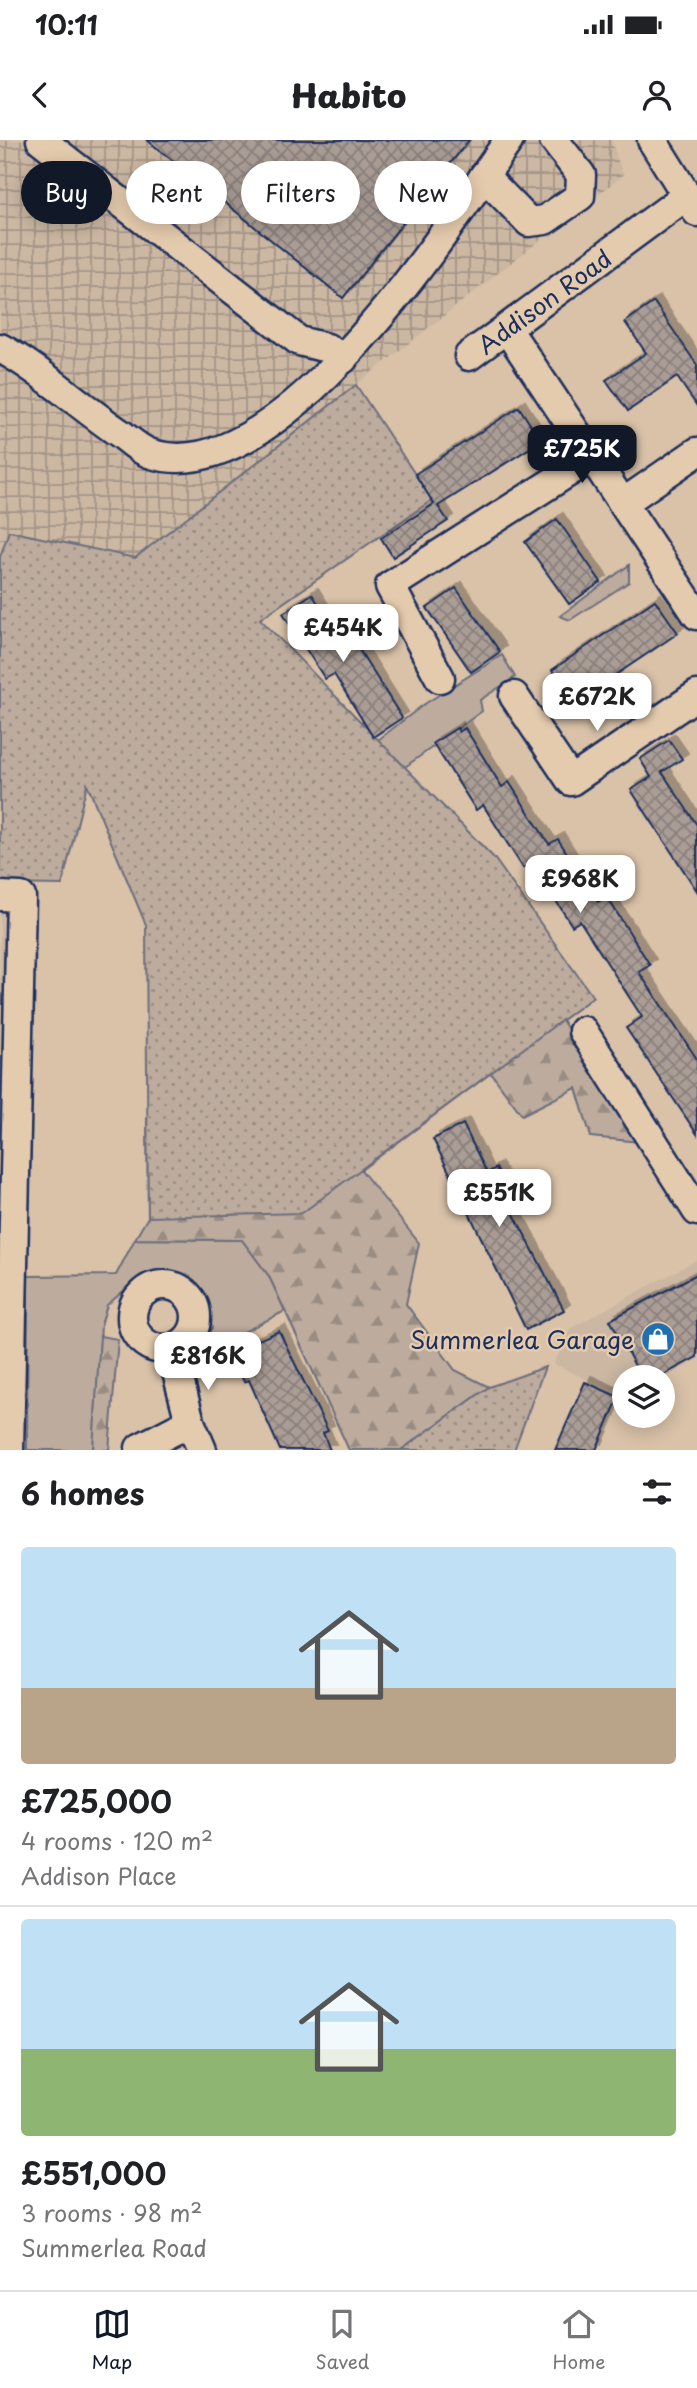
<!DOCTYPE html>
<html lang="en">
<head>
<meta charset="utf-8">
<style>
  :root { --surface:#fff; --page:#f6f6f6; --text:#202124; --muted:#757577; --line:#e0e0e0; --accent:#111827 }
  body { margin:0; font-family:"Playpen Sans",sans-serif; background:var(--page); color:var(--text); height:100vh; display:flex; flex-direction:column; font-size:26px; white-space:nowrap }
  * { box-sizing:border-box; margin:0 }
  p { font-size:23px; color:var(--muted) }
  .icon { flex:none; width:38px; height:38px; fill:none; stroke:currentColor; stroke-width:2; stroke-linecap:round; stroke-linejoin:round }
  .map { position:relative; height:1310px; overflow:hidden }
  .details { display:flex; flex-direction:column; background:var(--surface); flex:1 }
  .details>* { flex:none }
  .hud { position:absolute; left:21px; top:21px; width:656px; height:63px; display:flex; gap:14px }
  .controls { position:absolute; left:612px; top:1225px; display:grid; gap:14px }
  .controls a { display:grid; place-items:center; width:63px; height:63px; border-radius:50%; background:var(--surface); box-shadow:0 4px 18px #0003; font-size:35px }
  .price { position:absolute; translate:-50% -60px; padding:0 16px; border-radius:14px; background:#fff; color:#222; font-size:23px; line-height:46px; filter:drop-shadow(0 2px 4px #0008) }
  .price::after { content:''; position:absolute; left:50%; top:42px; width:21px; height:16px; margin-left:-10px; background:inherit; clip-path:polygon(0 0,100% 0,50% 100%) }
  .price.active { background:var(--accent); color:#fff }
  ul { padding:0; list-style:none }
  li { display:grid; align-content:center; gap:14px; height:371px; padding:0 21px }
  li+li { border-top:2px solid var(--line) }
  li span { display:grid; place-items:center; height:217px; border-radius:7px; color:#555 }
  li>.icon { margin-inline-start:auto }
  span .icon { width:126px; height:126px; fill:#fffc; stroke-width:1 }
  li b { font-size:30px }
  h2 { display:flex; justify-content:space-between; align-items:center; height:84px; padding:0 21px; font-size:30px }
  .tag { padding:0 24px; border-radius:32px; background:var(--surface); box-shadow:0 4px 18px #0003; font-size:24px; line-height:63px }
  .tag.active { background:var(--accent); color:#fff }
  .status { display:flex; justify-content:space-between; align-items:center; height:49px; padding:0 35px; background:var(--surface); direction:ltr }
  .status svg { height:19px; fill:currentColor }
  header { display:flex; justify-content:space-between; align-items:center; height:91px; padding:0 21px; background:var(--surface); font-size:32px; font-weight:800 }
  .dock { display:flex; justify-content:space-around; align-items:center; height:98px; border-top:2px solid var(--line); background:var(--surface); font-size:19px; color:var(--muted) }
  .dock a { display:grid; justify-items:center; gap:4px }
  .dock .active { color:var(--accent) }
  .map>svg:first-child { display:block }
  .built { fill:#cbb7a2 }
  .industrial { fill:url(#industrial-grid) }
  .grass { fill:#bdac9d; stroke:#6c6e7e; stroke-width:2 }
  .forest { fill:url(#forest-firs); stroke:#6c6e7e; stroke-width:2 }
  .park { fill:url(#park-dots); stroke:#6c6e7e; stroke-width:2 }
  .building { fill:url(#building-cross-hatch); stroke:#1b2f5e; stroke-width:2; filter:url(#shadow) }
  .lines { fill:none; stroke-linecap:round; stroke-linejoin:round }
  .minor-casing { stroke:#1b2f5e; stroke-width:33 }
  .minor { stroke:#e5cbad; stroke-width:28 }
  .labels { text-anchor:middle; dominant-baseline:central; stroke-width:5; stroke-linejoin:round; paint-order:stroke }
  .street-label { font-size:24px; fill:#1b2f5e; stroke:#e5cbad }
  .poi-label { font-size:24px; fill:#1b2f5e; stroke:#e5cbad; text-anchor:end }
</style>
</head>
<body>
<div class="status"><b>10:11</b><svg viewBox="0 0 49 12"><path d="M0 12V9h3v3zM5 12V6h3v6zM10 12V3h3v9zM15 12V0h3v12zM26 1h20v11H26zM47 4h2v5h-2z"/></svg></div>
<header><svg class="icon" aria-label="back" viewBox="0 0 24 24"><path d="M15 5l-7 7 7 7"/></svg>Habito<svg class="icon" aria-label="person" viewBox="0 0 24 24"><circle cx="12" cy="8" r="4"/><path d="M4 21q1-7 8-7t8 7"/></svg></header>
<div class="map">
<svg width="697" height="1310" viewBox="0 0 697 1310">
  <defs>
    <pattern id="industrial-grid" width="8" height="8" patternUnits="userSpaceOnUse" patternTransform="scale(1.75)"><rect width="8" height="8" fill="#cbb7a2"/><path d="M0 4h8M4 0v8" fill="none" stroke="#a49587"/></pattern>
    <pattern id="forest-firs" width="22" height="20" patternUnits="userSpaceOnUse" patternTransform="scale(1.75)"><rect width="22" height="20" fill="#bdac9d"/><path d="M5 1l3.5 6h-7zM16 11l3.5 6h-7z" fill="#998c83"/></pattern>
    <pattern id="park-dots" width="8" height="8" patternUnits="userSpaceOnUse" patternTransform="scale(1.75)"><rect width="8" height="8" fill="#bdac9d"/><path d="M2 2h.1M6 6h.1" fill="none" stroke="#998c83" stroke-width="1.8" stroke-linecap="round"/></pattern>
    <pattern id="building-cross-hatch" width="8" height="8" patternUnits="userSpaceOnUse" patternTransform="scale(1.75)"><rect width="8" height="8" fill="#aa9d95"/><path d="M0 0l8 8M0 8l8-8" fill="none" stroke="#8a807d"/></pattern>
    <filter id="shadow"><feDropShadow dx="6" dy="-6" stdDeviation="0" flood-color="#0004"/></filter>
  </defs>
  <rect width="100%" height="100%" fill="#d9c2a8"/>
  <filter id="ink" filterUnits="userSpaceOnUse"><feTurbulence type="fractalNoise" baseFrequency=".0143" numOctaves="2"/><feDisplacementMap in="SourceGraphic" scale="14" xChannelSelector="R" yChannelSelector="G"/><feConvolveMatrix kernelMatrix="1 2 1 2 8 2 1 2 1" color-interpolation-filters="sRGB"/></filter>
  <g filter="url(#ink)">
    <g class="built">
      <path d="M 0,750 L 17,752 L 0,1310 Z"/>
      <path d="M 697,1120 L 697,1220 L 663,1239 L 625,1237 L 625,1257 L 554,1224 L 571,1188 Z"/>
    </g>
    <path class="industrial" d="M 0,0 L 611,0 L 623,35 L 135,418 L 9,392 L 0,417 Z"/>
    <g class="grass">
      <path d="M 629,425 L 629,442 L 570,480 L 560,476 Z"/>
      <path d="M 502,515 L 515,537 L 480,560 L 482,571 L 405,627 L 378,600 L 423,565 Z"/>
      <path d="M 135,1099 L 242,1100 L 269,1136 L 285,1171 L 193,1218 L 196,1206 L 212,1188 L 208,1164 L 189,1143 L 163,1133 L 141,1136 L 107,1165 L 101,1185 L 93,1310 L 27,1310 L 28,1136 L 116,1135 Z"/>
    </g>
    <g class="forest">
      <path d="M 593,857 L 562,880 L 640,1002 L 591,997 L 576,948 L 522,975 L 491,933 L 361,1030 L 419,1103 L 406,1164 L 455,1230 L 489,1247 L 401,1310 L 349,1310 L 269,1136 L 242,1100 L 135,1099 L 148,1077 L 147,979 Z"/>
      <path d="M 100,1196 L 118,1199 L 109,1310 L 93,1310 Z"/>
    </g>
    <g class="park">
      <path d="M 356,245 L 432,360 L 260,479 L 494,718 L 593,857 L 302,1073 L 148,1077 L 146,785 L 87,644 L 62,745 L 0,744 L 0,417 L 9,391 L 135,418 Z"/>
      <path d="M 545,1227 L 514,1310 L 401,1310 L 489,1247 Z"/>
    </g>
    <g class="building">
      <path d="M 147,0 L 469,0 L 343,158 Z"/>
      <path d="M 654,162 L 697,225 L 697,266 L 677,237 L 628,271 L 606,240 L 646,213 L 625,182 Z"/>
      <path d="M 519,267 L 541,301 L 438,366 L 448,381 L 393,417 L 381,398 L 434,364 L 415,334 Z"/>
      <path d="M 557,379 L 601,442 L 569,464 L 525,402 Z"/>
      <path d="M 456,448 L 500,512 L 471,532 L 427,468 Z"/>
      <path d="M 312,454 L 337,493 L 345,487 L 402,578 L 373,597 L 334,534 L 325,539 L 283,473 Z"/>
      <path d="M 655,460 L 678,493 L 574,563 L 552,530 Z"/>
      <path d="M 457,588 L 459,592 L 465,588 L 502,647 L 509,642 L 549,704 L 558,699 L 598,762 L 607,757 L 650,825 L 639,832 L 697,919 L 697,994 L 626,888 L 642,877 L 580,781 L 572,786 L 532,723 L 523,728 L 483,665 L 476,670 L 433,603 Z"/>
      <path d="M 669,600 L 682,619 L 662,632 L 697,685 L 697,751 L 631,650 L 651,637 L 640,619 Z"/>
      <path d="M 463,984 L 487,1033 L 496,1028 L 510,1054 L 505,1057 L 564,1170 L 526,1190 L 433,999 Z"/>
      <path d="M 697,1134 L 697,1217 L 660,1237 L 641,1237 L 610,1180 Z"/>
      <path d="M 279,1191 L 328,1291 L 323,1293 L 330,1310 L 280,1310 L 249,1240 L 244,1242 L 231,1212 Z"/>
      <path d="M 585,1242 L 619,1257 L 596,1310 L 555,1310 Z"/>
    </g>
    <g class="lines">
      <g class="minor-casing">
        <g id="minor">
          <path d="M 41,0 L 299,201 L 327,208 L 343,219"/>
          <path d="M 652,0 L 697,72"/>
          <path d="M 484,36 L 529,82 L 545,80 L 580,56 L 581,35 L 554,0"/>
          <path d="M 507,189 L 697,475"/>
          <path d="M 0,208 C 39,228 83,269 121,294 C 130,301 141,311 152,314 C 279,353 447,89 509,0"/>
          <path d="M 469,216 L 686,56"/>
          <path d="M 623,363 L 697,312"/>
          <path d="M 440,538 L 390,446 L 592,317"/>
          <path d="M 514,556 L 571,641 L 697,555"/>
          <path d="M 0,756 L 21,757 L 9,1310"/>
          <path d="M 583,891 L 697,1071"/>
          <circle cx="164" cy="1177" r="32"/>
          <path d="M 171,1209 L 190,1282 L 202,1310"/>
          <path d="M 140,1308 L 190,1282"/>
        </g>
      </g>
      <use href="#minor" class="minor"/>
    </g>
  </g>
  <defs>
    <g id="shop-disc" transform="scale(1.75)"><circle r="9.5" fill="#1f6fb2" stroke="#e5cbad"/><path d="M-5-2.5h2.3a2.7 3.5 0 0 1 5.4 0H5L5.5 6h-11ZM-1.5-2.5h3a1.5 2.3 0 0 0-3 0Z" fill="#fff"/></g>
  </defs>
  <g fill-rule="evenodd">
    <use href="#shop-disc" x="658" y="1199"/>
  </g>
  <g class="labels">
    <g class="street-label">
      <text transform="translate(544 161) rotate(-36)">Addison Road</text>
    </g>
    <g class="poi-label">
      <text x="634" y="1199">Summerlea Garage</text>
    </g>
  </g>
</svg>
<div class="controls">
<a><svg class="icon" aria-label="layers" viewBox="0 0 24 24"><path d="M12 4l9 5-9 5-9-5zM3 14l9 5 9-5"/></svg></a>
</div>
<b class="price active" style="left:582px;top:345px">£725K</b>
<b class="price" style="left:343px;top:524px">£454K</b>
<b class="price" style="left:597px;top:593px">£672K</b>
<b class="price" style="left:580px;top:775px">£968K</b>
<b class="price" style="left:499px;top:1089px">£551K</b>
<b class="price" style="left:208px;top:1252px">£816K</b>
<div class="hud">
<a class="tag active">Buy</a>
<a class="tag">Rent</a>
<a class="tag">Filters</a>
<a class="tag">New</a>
</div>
</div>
<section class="details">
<h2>6 homes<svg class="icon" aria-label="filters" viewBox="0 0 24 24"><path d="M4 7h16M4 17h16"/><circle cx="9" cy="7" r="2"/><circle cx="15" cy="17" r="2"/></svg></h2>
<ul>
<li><span style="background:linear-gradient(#bfe0f5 65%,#b9a48a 0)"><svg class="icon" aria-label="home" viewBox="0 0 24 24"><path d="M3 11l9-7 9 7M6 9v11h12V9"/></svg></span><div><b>£725,000</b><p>4 rooms · 120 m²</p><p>Addison Place</p></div></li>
<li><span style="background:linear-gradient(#bfe0f5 60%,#8fb573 0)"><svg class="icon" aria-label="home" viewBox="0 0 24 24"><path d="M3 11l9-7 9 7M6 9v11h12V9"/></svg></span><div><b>£551,000</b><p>3 rooms · 98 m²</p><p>Summerlea Road</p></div></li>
</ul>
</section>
<nav class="dock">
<a class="active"><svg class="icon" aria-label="map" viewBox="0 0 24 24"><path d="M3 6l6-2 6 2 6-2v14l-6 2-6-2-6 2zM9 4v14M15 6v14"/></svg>Map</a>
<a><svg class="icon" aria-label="saved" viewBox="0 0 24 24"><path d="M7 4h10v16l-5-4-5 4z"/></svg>Saved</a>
<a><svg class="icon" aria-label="home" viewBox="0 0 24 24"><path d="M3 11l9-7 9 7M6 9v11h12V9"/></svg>Home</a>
</nav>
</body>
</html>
